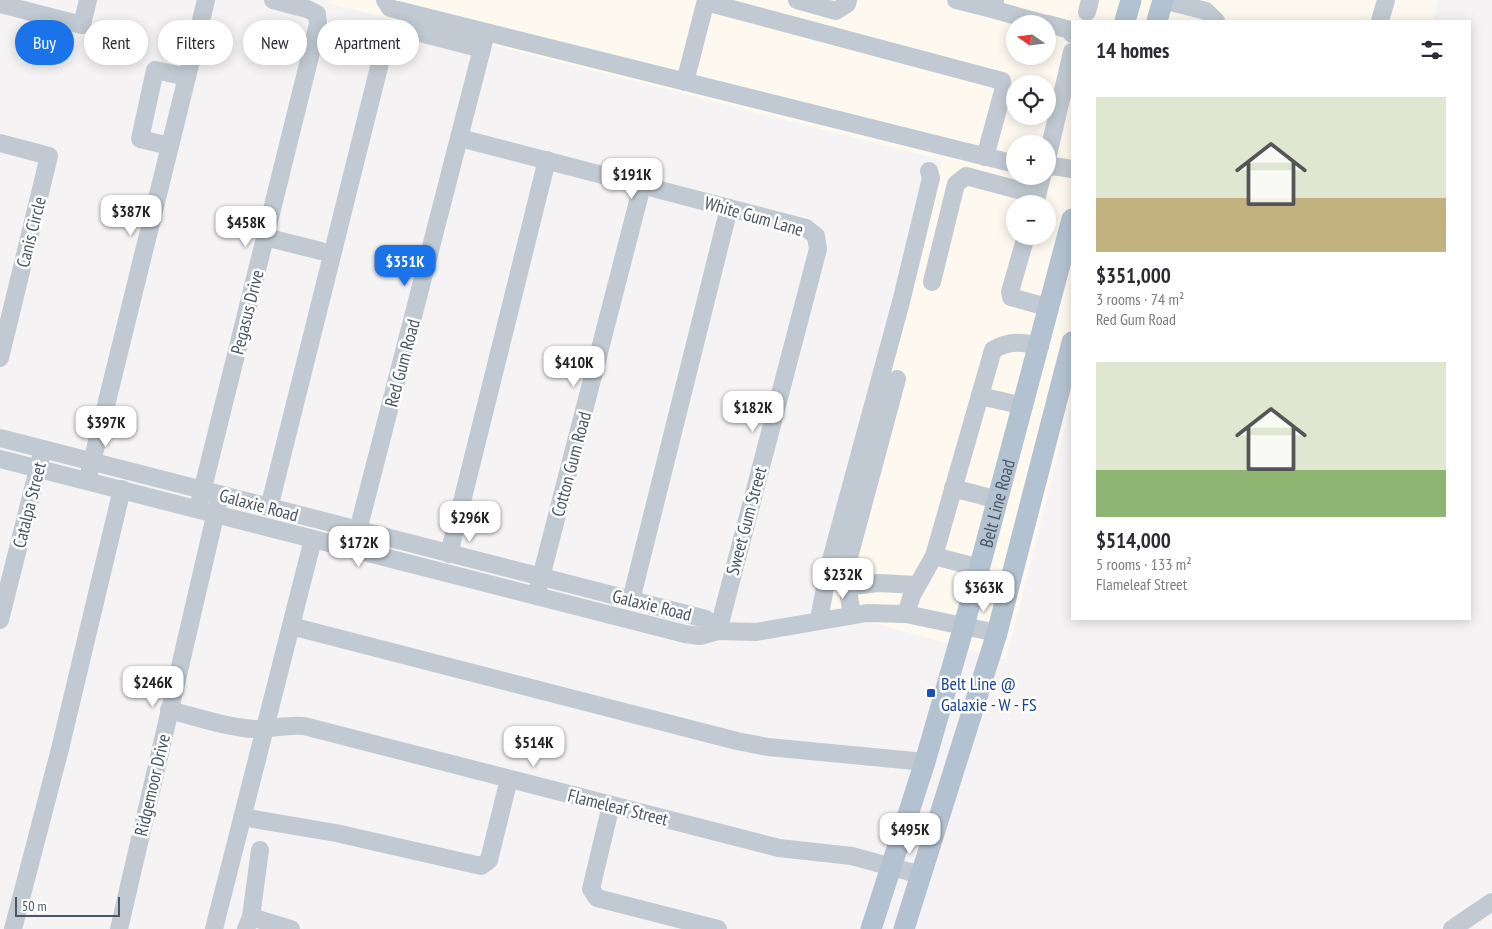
<!DOCTYPE html>
<html lang="en">
<head>
<meta charset="utf-8">
<style>
  :root { --surface:#fff; --page:#f2f2f3; --text:#2b2b33; --muted:#7c7c81; --accent:#1a73e8 }
  body { margin:0; font-family:"PT Sans Narrow",sans-serif; background:var(--page); color:var(--text); height:100vh; display:flex; flex-direction:column; font-size:19px; white-space:nowrap }
  * { box-sizing:border-box; margin:0 }
  p { font-size:16px; color:var(--muted) }
  .icon { flex:none; width:28px; height:28px; fill:none; stroke:currentColor; stroke-width:2; stroke-linecap:round; stroke-linejoin:round }
  .map { position:relative; flex:1; overflow:hidden }
  .drawer { position:absolute; left:1071px; top:20px; width:400px; height:600px; display:flex; flex-direction:column; background:var(--surface); border-radius:0px; box-shadow:0 2px 12px #0003 }
  .drawer>* { flex:none }
  .hud { position:absolute; left:15px; top:20px; width:475px; height:45px; display:flex; gap:10px }
  .needle { width:32px; rotate:284deg }
  .buttons { position:absolute; left:1006px; top:15px; display:grid; gap:10px }
  .buttons a { display:grid; place-items:center; width:50px; height:50px; border-radius:50%; background:var(--surface); box-shadow:0 2px 12px #0003; font-size:25px }
  .scale { position:absolute; left:15px; bottom:12px; width:105px; box-sizing:border-box; padding-left:5px; border:2px solid #4a5661; border-top:0; font-size:14px; line-height:18px; white-space:nowrap; color:#4a5661; -webkit-text-stroke:4px #fff; paint-order:stroke }
  .price { position:absolute; translate:-50% -42px; padding:0 11px; border-radius:10px; background:#fff; color:#222; font-size:16px; line-height:32px; filter:drop-shadow(0 1px 2px #0008) }
  .price::after { content:''; position:absolute; left:50%; top:30px; width:15px; height:11px; margin-left:-8px; background:inherit; clip-path:polygon(0 0,100% 0,50% 100%) }
  .price.selected { background:var(--accent); color:#fff }
  ul { padding:0; list-style:none }
  li { display:grid; align-content:center; gap:10px; height:265px; padding:0 25px }
  li span { display:grid; place-items:center; height:155px; border-radius:0px; color:#555 }
  li>.icon { margin-inline-start:auto }
  span .icon { width:90px; height:90px; fill:#fffc; stroke-width:1 }
  li b { font-size:21px }
  h2 { display:flex; justify-content:space-between; align-items:center; height:60px; padding:0 25px; font-size:21px }
  .chip { padding:0 18px; border-radius:22px; background:var(--surface); box-shadow:0 2px 12px #0003; font-size:18px; line-height:45px }
  .chip.selected { background:var(--accent); color:#fff }
  .map>svg:first-child { display:block }
  .commercial { fill:#fdf9ef; fill-rule:evenodd }
  .lines { fill:none; stroke-linecap:round; stroke-linejoin:round }
  .minor { stroke:#c1cad2; stroke-width:18 }
  .major { stroke:#b3c2d1; stroke-width:21 }
  .transit-dot { fill:#1a4fb4; stroke:#fff; stroke-width:2 }
  .labels { text-anchor:middle; dominant-baseline:central; stroke-width:5; stroke-linejoin:round; paint-order:stroke }
  .street-label { font-size:18px; fill:#4a5661; stroke:#fff }
  .transit-label { font-size:18px; fill:#164399; stroke:#fff; text-anchor:start }
</style>
</head>
<body>
<div class="map">
<svg width="1492" height="929" viewBox="0 0 1492 929">
  <rect width="100%" height="100%" fill="#f5f3f3"/>
  <path class="commercial" d="M 329,0 L 1438,0 L 1433,21 L 1072,21 L 1072,399 L 1006,660 L 820,608 L 942,160 L 328,3 ZM 1015,24 L 1048,24 L 1048,56 L 1015,56 ZM 1015,84 L 1048,84 L 1048,116 L 1015,116 ZM 1015,144 L 1048,144 L 1048,176 L 1015,176 ZM 1015,204 L 1048,204 L 1048,236 L 1015,236 Z"/>
  <g class="lines">
    <g class="minor">
      <path d="M 385,0 L 390,8 L 1015,164"/>
      <path d="M 797,0 L 836,11 L 847,4 L 848,0"/>
      <path d="M 956,0 L 992,9"/>
      <path d="M 995,0 L 992,9 L 1045,24"/>
      <path d="M 1163,0 L 1206,11 L 1216,21"/>
      <path d="M 706,2 L 1002,81 L 1003,91 L 985,157"/>
      <path d="M 0,4 L 82,25 L 88,0"/>
      <path d="M 1087,12 L 1090,0"/>
      <path d="M 1380,21 L 1386,0"/>
      <path d="M 1048,24 L 1070,30 L 1072,34"/>
      <path d="M 685,82 L 706,0"/>
      <path d="M 460,138 L 806,228 L 816,236 L 818,249 L 718,631"/>
      <path d="M 0,143 L 49,156 L 0,358"/>
      <path d="M 170,146 L 140,139 L 155,70 L 187,77"/>
      <path d="M 1048,155 L 1072,52"/>
      <path d="M 1048,168 L 1053,166 L 1072,169"/>
      <path d="M 1035,204 L 1042,176"/>
      <path d="M 1026,236 L 1010,292 L 1011,297 L 1050,308"/>
      <path d="M 265,237 L 321,251"/>
      <path d="M 932,282 L 956,184 L 966,176 L 1037,195"/>
      <path d="M 980,396 L 1024,406"/>
      <path d="M 0,438 L 706,619 L 718,631"/>
      <path d="M 0,459 L 685,634 L 700,636 L 718,631 L 756,632 L 867,613 L 906,614 L 997,633"/>
      <path d="M 90,470 L 206,0"/>
      <path d="M 953,488 L 998,500"/>
      <path d="M 200,500 L 318,24 L 317,14 L 307,9 L 273,0"/>
      <path d="M 269,508 L 384,47 C 391,33 398,30 413,31 L 482,49"/>
      <path d="M 355,542 L 485,37"/>
      <path d="M 449,554 L 547,160"/>
      <path d="M 934,556 L 980,568"/>
      <path d="M 845,587 L 878,583 L 917,585"/>
      <path d="M 538,589 L 642,186"/>
      <path d="M 631,600 L 729,208"/>
      <path d="M 906,614 L 912,595 L 934,556 L 993,350 C 1009,340 1022,342 1040,346"/>
      <path d="M 852,615 L 845,572 L 897,379"/>
      <path d="M 0,620 L 41,457"/>
      <path d="M 821,620 L 820,614 L 829,567 L 901,302 L 931,178 L 929,171"/>
      <path d="M 291,626 L 737,741 L 768,747 L 925,762"/>
      <path d="M 169,710 C 197,717 225,727 254,729 C 271,730 284,724 304,726 L 779,848 L 852,856 L 921,875"/>
      <path d="M 611,805 L 591,889 L 597,898 L 718,929"/>
      <path d="M 242,817 L 336,833 L 481,866 L 489,860 L 509,779"/>
      <path d="M 251,917 L 291,929"/>
      <path d="M 13,929 L 60,749 L 122,489"/>
      <path d="M 119,929 L 218,503"/>
      <path d="M 214,929 L 313,539"/>
      <path d="M 246,929 L 251,917 L 260,850"/>
      <path d="M 1452,929 L 1492,902"/>
    </g>
    <g class="major">
      <path d="M 1125,21 L 1131,0"/>
      <path d="M 1157,21 L 1163,0"/>
      <path id="s1" d="M 871,929 L 925,762 L 964,626 L 1072,219"/>
      <path d="M 904,929 L 997,633 L 1072,342"/>
    </g>
  </g>
  <rect class="transit-dot" x="926" y="688" width="10" height="10" rx="2.5"/>
  <g class="labels">
    <g class="street-label">
      <text transform="translate(754 216) rotate(16)">White Gum Lane</text>
      <text transform="translate(31 232) rotate(-76)">Canis Circle</text>
      <text transform="translate(247 312) rotate(-76)">Pegasus Drive</text>
      <text transform="translate(402 363) rotate(-75)">Red Gum Road</text>
      <text transform="translate(571 464) rotate(-75)">Cotton Gum Road</text>
      <text stroke="none"><textPath href="#s1" startOffset="444">Belt Line Road</textPath></text>
      <text transform="translate(29 505) rotate(-76)">Catalpa Street</text>
      <text transform="translate(259 505) rotate(15)">Galaxie Road</text>
      <text transform="translate(746 521) rotate(-75)">Sweet Gum Street</text>
      <text transform="translate(652 605) rotate(14)">Galaxie Road</text>
      <text transform="translate(152 785) rotate(-77)">Ridgemoor Drive</text>
      <text transform="translate(618 807) rotate(14)">Flameleaf Street</text>
    </g>
    <g class="transit-label">
      <text x="941" y="683">Belt Line @<tspan x="941" dy="21">Galaxie - W - FS</tspan></text>
    </g>
  </g>
</svg>
<div class="buttons">
<a><svg class="needle" viewBox="-14 -14 28 28"><path d="M0-13l5 13h-10z" fill="#e53935"/><path d="M0 13l5-13h-10z" fill="#7c7c81"/></svg></a>
<a><svg class="icon" aria-label="locate" viewBox="0 0 24 24"><circle cx="12" cy="12" r="6"/><path d="M12 2v4M12 18v4M2 12h4M18 12h4"/></svg></a>
<a>+</a>
<a>−</a>
</div>
<div class="scale">50 m</div>
<b class="price" style="left:632px;top:200px">$191K</b>
<b class="price" style="left:131px;top:237px">$387K</b>
<b class="price" style="left:246px;top:248px">$458K</b>
<b class="price selected" style="left:405px;top:287px">$351K</b>
<b class="price" style="left:574px;top:388px">$410K</b>
<b class="price" style="left:753px;top:433px">$182K</b>
<b class="price" style="left:106px;top:448px">$397K</b>
<b class="price" style="left:470px;top:543px">$296K</b>
<b class="price" style="left:359px;top:568px">$172K</b>
<b class="price" style="left:843px;top:600px">$232K</b>
<b class="price" style="left:984px;top:613px">$363K</b>
<b class="price" style="left:153px;top:708px">$246K</b>
<b class="price" style="left:534px;top:768px">$514K</b>
<b class="price" style="left:910px;top:855px">$495K</b>
<div class="hud">
<a class="chip selected">Buy</a>
<a class="chip">Rent</a>
<a class="chip">Filters</a>
<a class="chip">New</a>
<a class="chip">Apartment</a>
</div>
<section class="drawer">
<h2>14 homes<svg class="icon" aria-label="filters" viewBox="0 0 24 24"><path d="M4 7h16M4 17h16"/><circle cx="9" cy="7" r="2"/><circle cx="15" cy="17" r="2"/></svg></h2>
<ul>
<li><span style="background:linear-gradient(#dfe7d0 65%,#c2b280 0)"><svg class="icon" aria-label="home" viewBox="0 0 24 24"><path d="M3 11l9-7 9 7M6 9v11h12V9"/></svg></span><div><b>$351,000</b><p>3 rooms · 74 m²</p><p>Red Gum Road</p></div></li>
<li><span style="background:linear-gradient(#dfe7d0 70%,#8fb573 0)"><svg class="icon" aria-label="home" viewBox="0 0 24 24"><path d="M3 11l9-7 9 7M6 9v11h12V9"/></svg></span><div><b>$514,000</b><p>5 rooms · 133 m²</p><p>Flameleaf Street</p></div></li>
</ul>
</section>
</div>
</body>
</html>
